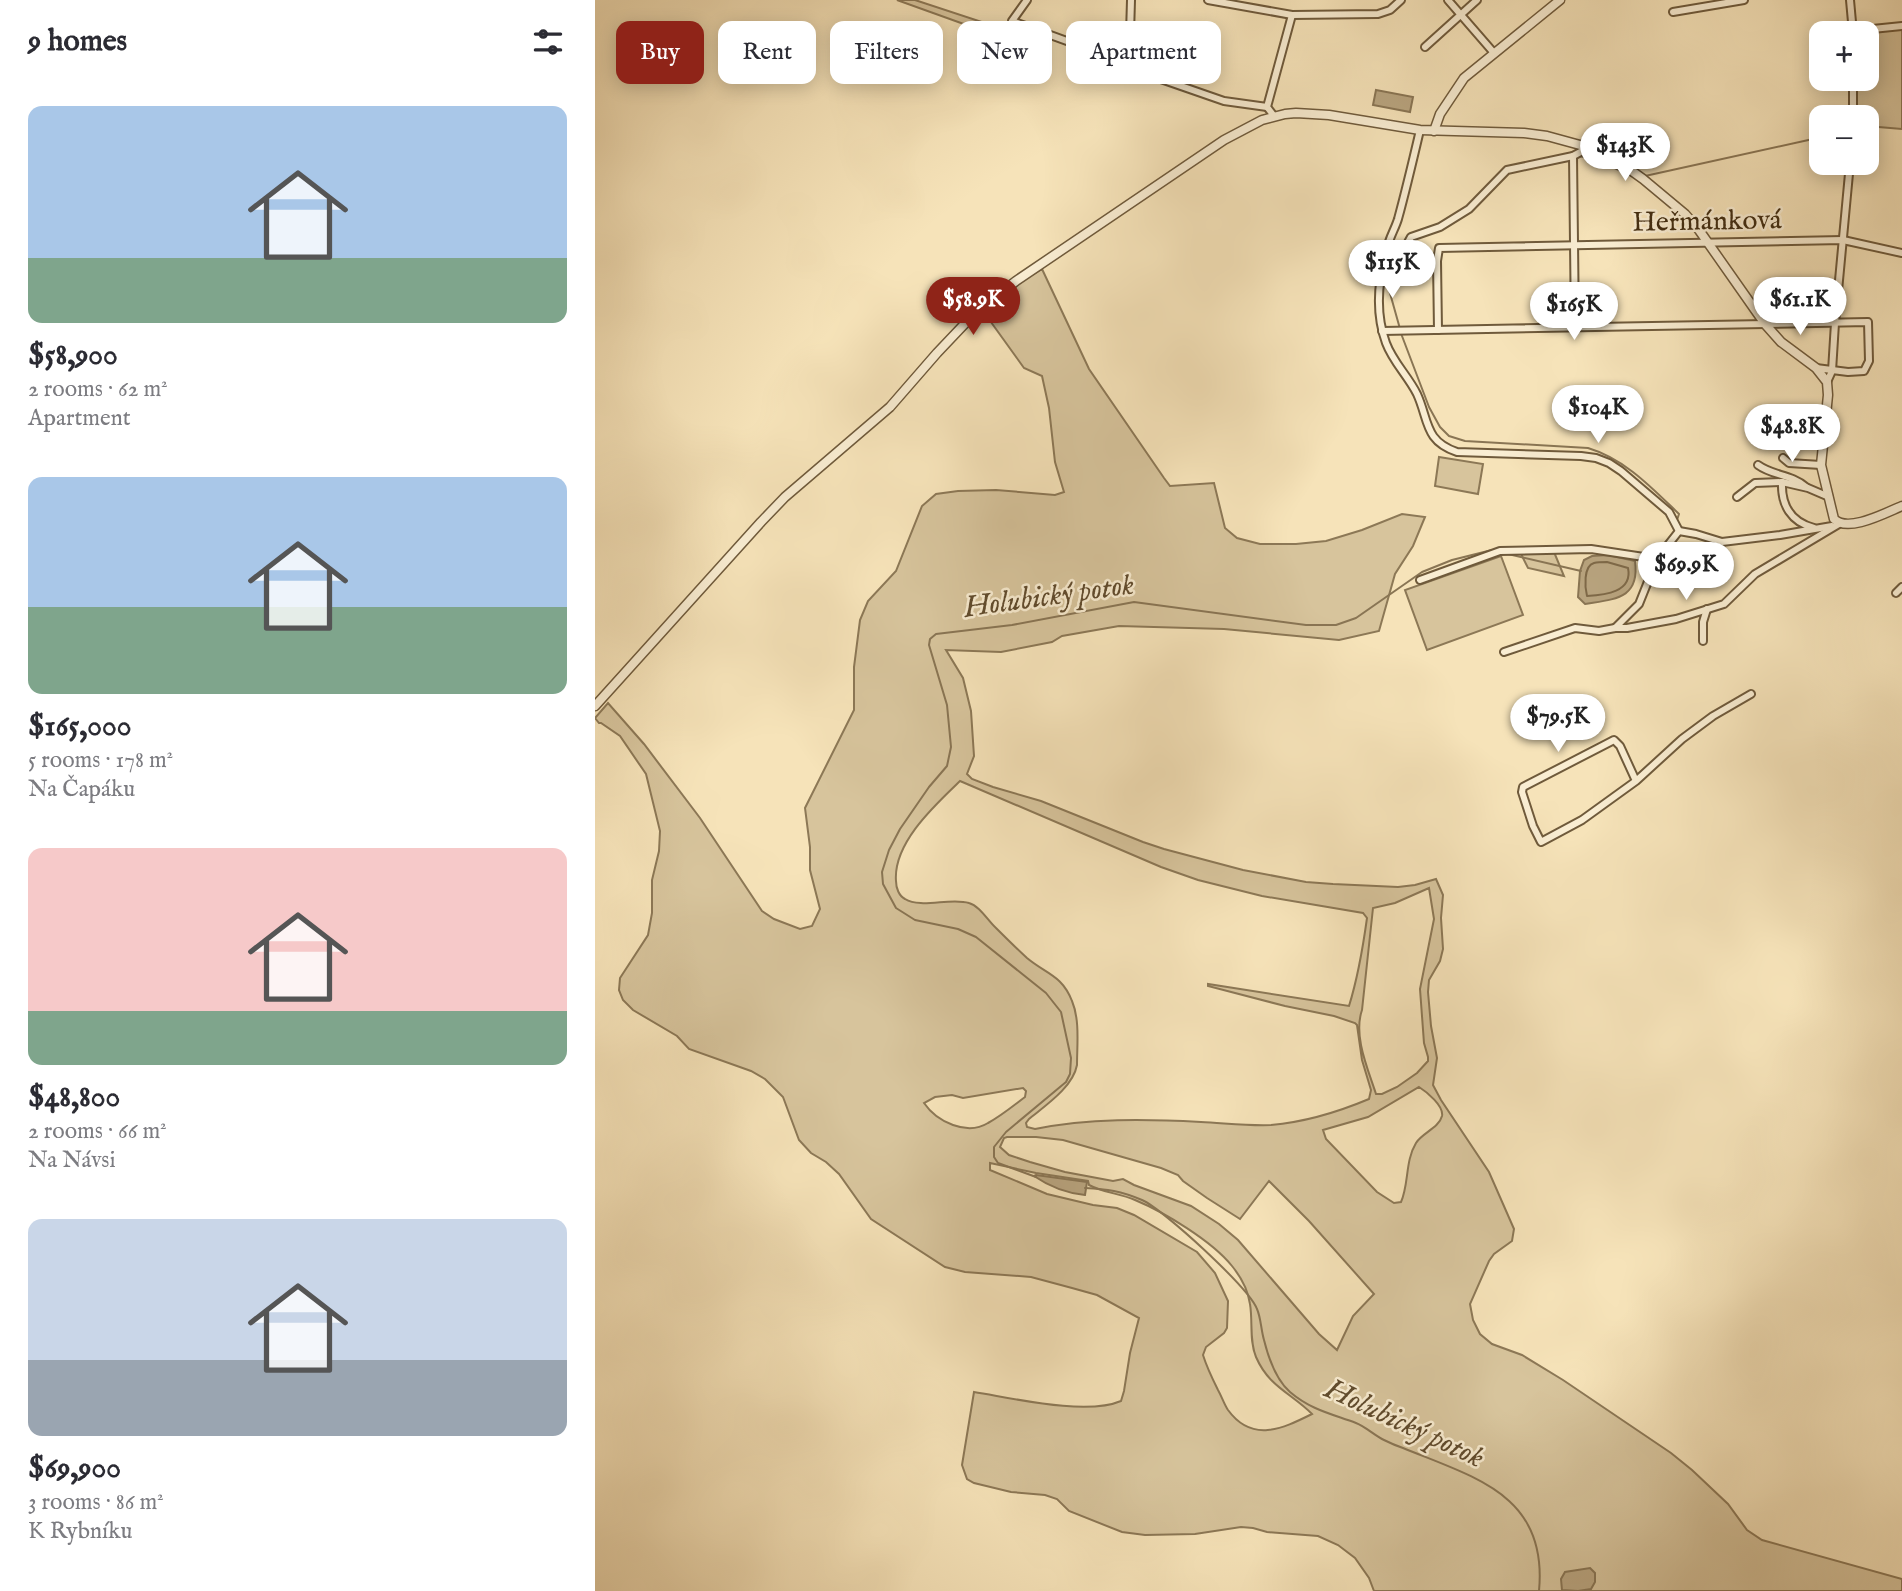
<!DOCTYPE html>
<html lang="en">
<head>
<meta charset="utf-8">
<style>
  :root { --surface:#fff; --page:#f7f7f7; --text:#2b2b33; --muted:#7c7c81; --accent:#8f2418 }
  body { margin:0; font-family:"IM FELL English",serif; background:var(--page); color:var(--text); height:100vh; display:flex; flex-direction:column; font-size:26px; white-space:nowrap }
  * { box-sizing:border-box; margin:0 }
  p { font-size:23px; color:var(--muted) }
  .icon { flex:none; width:38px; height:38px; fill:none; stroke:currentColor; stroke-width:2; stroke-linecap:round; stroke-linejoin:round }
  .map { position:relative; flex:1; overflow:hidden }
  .panel { display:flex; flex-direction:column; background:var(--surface); width:595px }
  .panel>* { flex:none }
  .banner { position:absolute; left:21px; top:21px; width:665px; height:63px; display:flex; gap:14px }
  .fabs { position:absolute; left:1214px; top:21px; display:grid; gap:14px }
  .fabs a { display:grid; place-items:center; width:70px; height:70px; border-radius:14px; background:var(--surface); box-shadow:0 4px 18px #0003; font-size:35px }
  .price { position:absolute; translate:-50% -60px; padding:0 16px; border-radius:24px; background:#fff; color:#222; font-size:23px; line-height:46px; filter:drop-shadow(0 2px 4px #0008) }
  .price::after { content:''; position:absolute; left:50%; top:42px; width:21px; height:16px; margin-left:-10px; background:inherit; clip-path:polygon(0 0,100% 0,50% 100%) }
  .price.current { background:var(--accent); color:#fff }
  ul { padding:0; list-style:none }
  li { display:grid; align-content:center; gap:14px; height:371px; padding:0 28px }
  li span { display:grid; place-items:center; height:217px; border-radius:14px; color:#555 }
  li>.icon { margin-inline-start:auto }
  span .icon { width:126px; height:126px; fill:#fffc; stroke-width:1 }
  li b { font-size:30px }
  h2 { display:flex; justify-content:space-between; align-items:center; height:84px; padding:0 28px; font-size:30px }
  .tag { padding:0 24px; border-radius:14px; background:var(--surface); box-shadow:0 4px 18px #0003; font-size:24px; line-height:63px }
  .tag.current { background:var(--accent); color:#fff }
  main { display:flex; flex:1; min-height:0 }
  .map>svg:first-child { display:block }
  .green { fill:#d7c49c; stroke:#8c7856; stroke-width:2; fill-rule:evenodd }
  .water { fill:#b9a580; stroke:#897554; stroke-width:2 }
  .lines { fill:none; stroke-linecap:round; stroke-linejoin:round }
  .shore { stroke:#7e6948; stroke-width:2 }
  .stream { stroke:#897554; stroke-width:2 }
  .minor-casing { stroke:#6f5a3b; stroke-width:10 }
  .tertiary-casing { stroke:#6f5a3b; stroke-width:11 }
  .minor { stroke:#f9edd2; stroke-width:6 }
  .tertiary { stroke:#f9edd2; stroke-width:8 }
  .labels { text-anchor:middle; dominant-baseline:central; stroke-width:5; stroke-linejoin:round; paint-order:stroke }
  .street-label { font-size:28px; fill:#422d11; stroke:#f9edd2 }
  .water-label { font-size:30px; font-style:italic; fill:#604b2d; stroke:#f9edd2 }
</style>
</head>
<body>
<main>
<section class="panel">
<h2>9 homes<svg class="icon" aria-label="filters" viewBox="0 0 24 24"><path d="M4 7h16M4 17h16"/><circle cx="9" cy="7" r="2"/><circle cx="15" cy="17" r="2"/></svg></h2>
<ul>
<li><span style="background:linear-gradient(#a9c7e8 70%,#7fa58c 0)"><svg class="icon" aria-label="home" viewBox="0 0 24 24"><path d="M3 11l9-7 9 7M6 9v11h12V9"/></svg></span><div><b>$58,900</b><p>2 rooms · 62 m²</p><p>Apartment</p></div></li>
<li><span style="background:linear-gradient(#a9c7e8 60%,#7fa58c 0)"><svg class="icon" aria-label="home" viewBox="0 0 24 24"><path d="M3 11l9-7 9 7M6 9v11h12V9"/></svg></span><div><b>$165,000</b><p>5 rooms · 178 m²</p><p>Na Čapáku</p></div></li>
<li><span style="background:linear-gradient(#f6c9c9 75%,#7fa58c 0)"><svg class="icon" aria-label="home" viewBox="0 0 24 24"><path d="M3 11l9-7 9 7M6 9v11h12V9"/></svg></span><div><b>$48,800</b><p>2 rooms · 66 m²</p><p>Na Návsi</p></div></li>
<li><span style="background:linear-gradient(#c9d6e8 65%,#9aa5b1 0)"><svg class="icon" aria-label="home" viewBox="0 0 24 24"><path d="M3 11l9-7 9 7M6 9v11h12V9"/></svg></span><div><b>$69,900</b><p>3 rooms · 86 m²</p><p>K Rybníku</p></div></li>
</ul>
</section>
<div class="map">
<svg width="1307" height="1591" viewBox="0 0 1307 1591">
  <rect width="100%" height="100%" fill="#f6e3b9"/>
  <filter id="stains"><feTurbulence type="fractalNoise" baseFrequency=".00286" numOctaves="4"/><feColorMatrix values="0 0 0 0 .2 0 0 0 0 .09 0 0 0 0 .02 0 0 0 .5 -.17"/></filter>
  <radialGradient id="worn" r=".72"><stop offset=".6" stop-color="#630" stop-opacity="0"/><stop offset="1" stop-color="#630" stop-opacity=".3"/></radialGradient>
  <g class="green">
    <path d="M 302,0 L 320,0 L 396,25 L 391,32 Z"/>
    <path d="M 1307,29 L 1307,129 L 1272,126 L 1272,117 L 1261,117 L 1260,79 L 1272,79 L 1272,33 L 1266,33 Z"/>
    <path d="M 447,269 L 494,369 L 569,478 L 575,486 L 619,483 L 630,528 L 642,538 L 665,544 L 701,544 L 731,541 L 767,530 L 807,514 L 830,517 L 818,546 L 800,574 L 784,631 L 744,640 L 629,629 L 524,626 L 467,636 L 457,642 L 406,652 L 351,650 L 368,678 L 376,711 L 379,756 L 372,774 L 377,779 L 398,787 L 446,801 L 548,842 L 569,849 L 648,870 L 711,882 L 738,884 L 803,887 L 820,885 L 841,879 L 848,895 L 846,918 L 848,949 L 845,961 L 834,980 L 833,992 L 836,1026 L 842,1058 L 838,1085 L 846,1100 L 894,1172 L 919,1229 L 917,1241 L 899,1254 L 894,1261 L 875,1304 L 878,1320 L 885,1334 L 897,1344 L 927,1355 L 968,1380 L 1076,1453 L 1097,1470 L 1133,1504 L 1152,1530 L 1167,1540 L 1307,1579 L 1307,1591 L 983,1591 L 996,1589 L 967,1590 L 969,1591 L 779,1591 L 774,1578 L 760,1558 L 743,1545 L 723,1536 L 672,1532 L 658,1528 L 646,1527 L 600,1534 L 550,1535 L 527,1532 L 474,1511 L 462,1499 L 450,1495 L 416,1492 L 379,1483 L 372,1479 L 367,1465 L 379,1392 C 417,1398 491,1416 526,1401 L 529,1391 L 535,1353 L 544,1318 L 502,1295 L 477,1288 L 436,1277 L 370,1272 L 350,1267 L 276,1219 L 244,1174 L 231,1162 L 216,1153 L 204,1140 L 188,1097 L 170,1079 L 156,1071 L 94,1049 L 82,1036 L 38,1010 L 28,1000 L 24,990 L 25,978 L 53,935 L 57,913 L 57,880 L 64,851 L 65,831 L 51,774 L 25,736 L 6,723 L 4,723 L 0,718 L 13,703 L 49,744 L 105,818 L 167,911 L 179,919 L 205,929 L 217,926 L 225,909 L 215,870 L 215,847 L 210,808 L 259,710 L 259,667 L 265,620 L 273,601 L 301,571 L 327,506 L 341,494 L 363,491 L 401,490 L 460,495 L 469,492 L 460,462 L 454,408 L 447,376 L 429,368 L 388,311 L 427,281 ZM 365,781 L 566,867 L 603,880 L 667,896 L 768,913 L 772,918 C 768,947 763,977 754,1006 L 613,984 L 613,986 L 690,1006 L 739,1016 L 760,1023 L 762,1025 L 767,1060 L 776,1090 L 774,1099 C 743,1112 711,1122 676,1125 C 653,1126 629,1123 606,1122 C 551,1119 494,1118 440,1129 L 432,1127 L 431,1123 L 434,1119 C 451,1105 478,1087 482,1065 C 482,1045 485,1020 477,1001 C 467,975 451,974 432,958 C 421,948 411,938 401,928 C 393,921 385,906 374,903 C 356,897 326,909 310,899 C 304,896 301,888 301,881 C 298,843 340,805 365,781 ZM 834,888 L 839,919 L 825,989 L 829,1043 L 833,1057 L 833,1061 L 822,1073 L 802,1087 L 787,1094 L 781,1094 C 773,1069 758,1036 767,1010 L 778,908 L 800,903 ZM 824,1087 C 832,1092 849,1106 847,1116 C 844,1128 827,1133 821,1143 C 810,1161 814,1184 806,1202 L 799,1203 L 782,1192 L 731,1139 L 728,1130 L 773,1117 ZM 428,1088 L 431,1091 L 430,1097 C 418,1106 406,1116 393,1123 C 372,1136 342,1122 329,1103 L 340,1097 L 357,1095 L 368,1098 ZM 412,1137 L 441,1137 L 468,1140 L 566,1168 L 583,1175 L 588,1181 L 612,1198 L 645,1219 L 674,1181 L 714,1221 L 779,1294 L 758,1316 L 742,1350 L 724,1334 L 643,1240 L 624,1224 L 596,1206 L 539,1185 L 528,1179 L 518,1181 L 470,1172 L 435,1162 L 414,1155 L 405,1147 L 409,1138 ZM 395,1163 L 441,1173 L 493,1181 L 494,1185 C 509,1193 524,1193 540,1200 C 569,1212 617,1241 637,1266 C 646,1277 653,1290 655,1304 C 658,1322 654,1340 661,1357 C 674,1387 696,1393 717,1414 C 687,1429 657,1443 633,1410 C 629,1404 627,1397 623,1390 C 617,1378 612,1368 608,1355 L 611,1347 L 629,1333 L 632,1328 L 633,1301 L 620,1273 L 602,1252 L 539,1215 L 522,1208 L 498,1205 L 452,1194 L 395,1170 Z"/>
    <path d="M 844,457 L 888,464 L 883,494 L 840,486 Z"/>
    <path d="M 959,552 L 969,576 L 933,568 L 926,554 Z"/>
    <path d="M 906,556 L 928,615 L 832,650 L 810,590 Z"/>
  </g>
  <g class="water">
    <path d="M 781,90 L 818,97 L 815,112 L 778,105 Z"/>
    <path d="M 1013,555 L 1040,561 C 1045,599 1020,599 990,604 L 983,597 L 985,571 L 989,560 L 997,556 Z"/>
    <path d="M 441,1175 L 492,1182 L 490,1195 C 470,1193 455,1187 439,1176 Z"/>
    <path d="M 995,1568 L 1000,1573 L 1000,1582 L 996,1589 L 983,1591 L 967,1590 L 966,1579 L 970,1572 Z"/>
  </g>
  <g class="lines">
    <path class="shore" d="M 1012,562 L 1033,568 C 1038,592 1010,595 992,596 C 990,588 988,566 999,563 C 1003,562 1008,562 1012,562 Z"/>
    <g class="stream">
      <path d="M 985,156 L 1009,163 L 1041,178"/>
      <path d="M 1050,176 L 1227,137"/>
      <path d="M 809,243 L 804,247 L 796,266 L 793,286 L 807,336 L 834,407 L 845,427 L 854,436 L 870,441 L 993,448 C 1030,459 1057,488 1084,514 L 1082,520"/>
      <path d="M 913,554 L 986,571"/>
      <path d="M 1052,555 L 1066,547 L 1075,538"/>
      <path d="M 441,1177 L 403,1163 L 399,1157 L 399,1147 L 411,1132 L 471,1082 L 475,1074 L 476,1058 L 466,1012 L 451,993 L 381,937 L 363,929 L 320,920 L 301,908 L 288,884 L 287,872 L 294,850 L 305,829 L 334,787 L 352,766 L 356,747 L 352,705 L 334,645 L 335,639 L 341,634 L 417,625 L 539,602 L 711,625 L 741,625 L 761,618 L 827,572 L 857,560 L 897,550"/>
      <path d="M 490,1188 C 512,1189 526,1191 547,1200 C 568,1209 654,1288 662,1309 C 666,1318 666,1330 669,1340 C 673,1356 681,1380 695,1392 C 716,1410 737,1414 761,1423 C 771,1427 779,1435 789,1440 C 795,1443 802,1446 808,1448 C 881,1478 953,1495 944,1591"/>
    </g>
    <g class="minor-casing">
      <g id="minor">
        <path d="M 432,0 L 417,21 L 535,64"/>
        <path d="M 536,0 L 534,68 L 629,101 L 672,107"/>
        <path d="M 613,0 L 697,15 L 783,14 L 795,10 L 806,0"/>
        <path d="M 853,0 L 899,53"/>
        <path d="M 1255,0 L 1258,33"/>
        <path d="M 1078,12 L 1149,0"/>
        <path d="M 1258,31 L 1307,26"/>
        <path d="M 830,47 L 882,0"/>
        <path d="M 679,116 L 672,107 L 697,15"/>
        <path d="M 1258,117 L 1258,79"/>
        <path d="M 825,130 C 818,160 811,190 803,219 C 800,229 794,238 792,249 C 783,280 780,313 791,343 C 798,362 813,376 822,394 C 834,420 829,441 862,452 L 986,456 L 1001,458 L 1014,463 L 1026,471 L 1074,512 L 1084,531"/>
        <path d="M 978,156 L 980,329"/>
        <path d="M 810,248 L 816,237 L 845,227 L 874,209 L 912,170 L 978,156 L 993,148"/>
        <path d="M 843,330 L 842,261 L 844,248 L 1248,240 L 1307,253"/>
        <path d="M 787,331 L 1273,322 L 1274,361 L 1269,371 L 1253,372 L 1221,368"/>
        <path d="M 1232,382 L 1237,371 L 1240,323 L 1255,163"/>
        <path d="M 1188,458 L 1194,463 L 1226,465"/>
        <path d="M 1163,465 C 1178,476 1196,474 1211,487"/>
        <path d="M 1187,482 C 1186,505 1196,522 1219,528"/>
        <path d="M 1142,497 L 1160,483 L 1187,482 L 1213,488 L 1234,497"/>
        <path d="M 1084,531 L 1101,534 L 1127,542 L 1185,535 L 1237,526"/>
        <path d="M 825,580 L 905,551 L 996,549 L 1062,559"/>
        <path d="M 1301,593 L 1307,587"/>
        <path d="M 1020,628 L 1044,604 L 1062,559 L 1084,531"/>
        <path d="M 1108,641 L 1108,622 L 1112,609"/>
        <path d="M 909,652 L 980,628 L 1004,631 L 1020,628 L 1032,628 L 1081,619 L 1129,604 L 1160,574 L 1244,524"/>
        <path d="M 1041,781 L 1025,746 L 1019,740 L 928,787 L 927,792 L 938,826 L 946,842 L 987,820 L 1041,781 L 1087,739 L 1118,716 L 1156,694"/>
      </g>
    </g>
    <g class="tertiary-casing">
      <g id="tertiary">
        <path d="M 839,131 L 845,114 L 869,78 L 965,0"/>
        <path d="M 0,706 L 166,522 L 190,497 L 295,407 L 342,353 L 379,314 L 421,281 L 629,140 L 667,120 L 690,114 L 701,113 L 734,115 L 825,130 L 929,133 L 952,136 L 985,145 L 1007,154 L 1023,161 L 1048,179 L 1090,214 L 1104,230 L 1170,324 L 1186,342 L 1221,368 L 1232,382 L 1233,395 L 1226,465 L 1239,519 C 1253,533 1290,513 1307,506"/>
      </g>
    </g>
    <use href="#minor" class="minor"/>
    <use href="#tertiary" class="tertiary"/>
  </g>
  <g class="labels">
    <g class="street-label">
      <text transform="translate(1112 222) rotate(-1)">Heřmánková</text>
    </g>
    <g class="water-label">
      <text transform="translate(454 597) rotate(-8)">Holubický potok</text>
      <text transform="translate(809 1424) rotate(25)">Holubický potok</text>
    </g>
  </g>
  <rect width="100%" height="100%" filter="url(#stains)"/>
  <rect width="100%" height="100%" fill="url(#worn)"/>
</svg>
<div class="fabs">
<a>+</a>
<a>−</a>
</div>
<b class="price" style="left:1030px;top:183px">$143K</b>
<b class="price" style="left:797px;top:300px">$115K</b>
<b class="price current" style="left:378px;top:337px">$58.9K</b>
<b class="price" style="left:1205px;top:337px">$61.1K</b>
<b class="price" style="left:979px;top:342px">$165K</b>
<b class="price" style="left:1003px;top:445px">$104K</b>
<b class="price" style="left:1197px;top:464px">$48.8K</b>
<b class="price" style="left:1091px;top:602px">$69.9K</b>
<b class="price" style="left:963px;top:754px">$79.5K</b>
<div class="banner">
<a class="tag current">Buy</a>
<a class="tag">Rent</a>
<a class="tag">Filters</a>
<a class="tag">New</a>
<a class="tag">Apartment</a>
</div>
</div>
</main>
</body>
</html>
